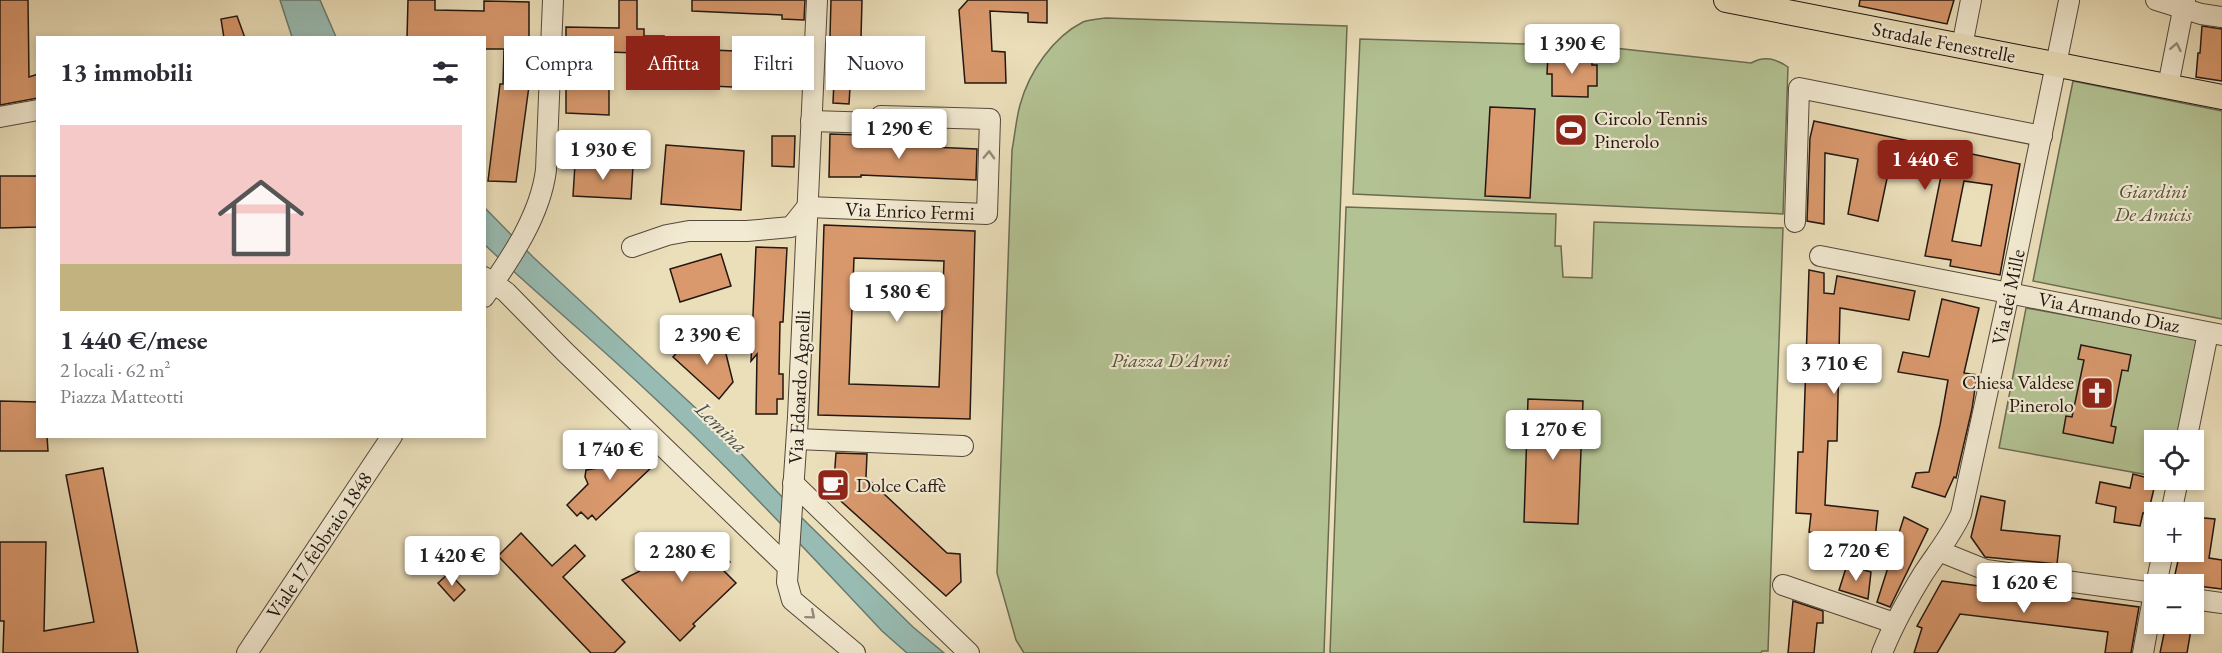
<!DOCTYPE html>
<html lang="it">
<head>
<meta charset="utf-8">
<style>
  :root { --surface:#fff; --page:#f7f7f7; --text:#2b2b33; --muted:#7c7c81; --line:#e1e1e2; --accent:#8f2418 }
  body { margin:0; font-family:"EB Garamond",serif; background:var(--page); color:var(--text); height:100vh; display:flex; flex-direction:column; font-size:22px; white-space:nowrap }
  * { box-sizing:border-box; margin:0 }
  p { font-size:20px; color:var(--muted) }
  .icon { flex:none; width:33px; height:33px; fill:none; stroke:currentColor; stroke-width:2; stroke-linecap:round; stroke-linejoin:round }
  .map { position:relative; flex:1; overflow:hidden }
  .details { position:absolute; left:36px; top:36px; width:450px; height:402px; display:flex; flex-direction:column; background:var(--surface); border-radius:0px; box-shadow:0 3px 9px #0003 }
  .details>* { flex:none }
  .banner { position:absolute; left:504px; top:36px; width:570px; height:54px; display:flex; gap:12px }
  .buttons { position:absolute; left:2144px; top:430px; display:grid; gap:12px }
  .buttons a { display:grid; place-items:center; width:60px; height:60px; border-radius:0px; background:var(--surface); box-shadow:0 3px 9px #0003; font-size:30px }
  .price { position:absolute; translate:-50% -51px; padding:0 14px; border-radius:6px; background:#fff; color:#222; font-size:20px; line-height:39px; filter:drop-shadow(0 2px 3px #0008) }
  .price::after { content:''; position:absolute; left:50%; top:36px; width:18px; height:14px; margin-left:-9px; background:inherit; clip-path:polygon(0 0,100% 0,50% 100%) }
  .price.selected { background:var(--accent); color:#fff }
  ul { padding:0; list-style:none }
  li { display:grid; align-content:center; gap:12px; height:318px; padding:0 24px }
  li+li { border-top:2px solid var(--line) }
  li span { display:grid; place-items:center; height:186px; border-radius:0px; color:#555 }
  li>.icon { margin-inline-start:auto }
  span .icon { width:108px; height:108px; fill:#fffc; stroke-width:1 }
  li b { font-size:26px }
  h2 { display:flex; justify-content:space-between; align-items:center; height:72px; padding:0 24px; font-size:26px }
  .tag { padding:0 21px; border-radius:0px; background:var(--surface); box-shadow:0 3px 9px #0003; font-size:21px; line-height:54px }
  .tag.selected { background:var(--accent); color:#fff }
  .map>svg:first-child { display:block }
  .green { fill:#b3c293; stroke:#6a6c52; stroke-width:1.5 }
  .water { fill:#98bcb3; stroke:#697a72; stroke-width:1.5 }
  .building { fill:#d9996d; stroke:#221611; stroke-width:1.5; fill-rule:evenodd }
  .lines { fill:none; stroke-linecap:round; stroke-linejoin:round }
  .minor-casing { stroke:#54483b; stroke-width:22 }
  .major-casing { stroke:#221611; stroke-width:26 }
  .minor { stroke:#f2ead2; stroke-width:20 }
  .major { stroke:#ebdfba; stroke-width:24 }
  .oneway { stroke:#948b7b }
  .labels { text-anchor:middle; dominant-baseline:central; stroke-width:4.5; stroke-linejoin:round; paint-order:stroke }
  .street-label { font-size:20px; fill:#221611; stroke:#f2ead2 }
  .poi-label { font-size:20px; fill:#221611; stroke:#f2ead2; text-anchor:start }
  .park-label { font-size:20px; font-style:italic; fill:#55523e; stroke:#f2ead2 }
  .water-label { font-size:21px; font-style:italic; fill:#4b504a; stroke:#f2ead2 }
</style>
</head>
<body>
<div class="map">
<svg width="2222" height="653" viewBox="0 0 2222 653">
  <rect width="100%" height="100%" fill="#ebdfba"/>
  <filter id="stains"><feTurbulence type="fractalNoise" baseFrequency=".00333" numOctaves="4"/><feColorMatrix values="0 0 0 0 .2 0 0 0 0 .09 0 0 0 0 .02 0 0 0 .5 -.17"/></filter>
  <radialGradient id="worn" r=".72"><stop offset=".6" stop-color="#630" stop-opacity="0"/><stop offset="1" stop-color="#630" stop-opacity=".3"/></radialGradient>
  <g class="green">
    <path d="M 1106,18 L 1347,26 L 1324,653 L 1024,653 L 1016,640 L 997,573 L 1012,150 C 1015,135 1016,119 1020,105 C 1029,72 1053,37 1083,22 C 1090,19 1099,19 1106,18 Z"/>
    <path d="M 1360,39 L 1596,46 L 1751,63 C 1765,55 1776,59 1788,67 L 1783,214 L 1353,194 Z"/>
    <path d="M 2073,81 L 2222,111 L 2222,319 L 2033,281 Z"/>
    <path d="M 1346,207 L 1556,214 L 1555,246 L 1561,246 L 1563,277 L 1592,278 L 1594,222 L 1783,228 L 1768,651 L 1762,651 L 1761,653 L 1330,653 Z"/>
    <path d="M 2026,308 L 2199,339 L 2176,441 L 2154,441 L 2154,476 L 1999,448 Z"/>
  </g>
  <g class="water">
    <path d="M 280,0 L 320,0 L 336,37 L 292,37 Z"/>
    <path d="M 484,207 L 533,257 L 715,426 L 802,518 L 913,627 L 944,653 L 907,653 L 882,631 C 805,549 729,467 647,391 C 594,341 538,295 485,245 Z"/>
  </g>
  <g class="building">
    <path d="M 0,0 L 28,0 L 29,77 L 38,74 L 38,98 L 0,105 Z"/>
    <path d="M 408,0 L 435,0 L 435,10 L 484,11 L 484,1 L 529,2 L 529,86 L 516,182 L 488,181 L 500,84 L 503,84 L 504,49 L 484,49 L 484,38 L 407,38 Z"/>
    <path d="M 619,0 L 637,0 L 637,29 L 644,29 L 644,36 L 664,36 L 663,54 L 609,52 L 609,115 L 566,113 L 566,27 L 619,28 Z"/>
    <path d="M 692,0 L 805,0 L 804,20 L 782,19 L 782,15 L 692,11 Z"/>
    <path d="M 831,0 L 862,0 L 861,38 L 853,38 L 849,104 L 833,103 L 836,37 L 830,37 Z"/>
    <path d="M 968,0 L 1047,0 L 1047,23 L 1028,22 L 1028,13 L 990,11 L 992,51 L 1005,52 L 1006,83 L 965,83 L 959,10 Z"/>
    <path d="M 1860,0 L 1954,0 L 1947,24 L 1859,6 Z"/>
    <path d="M 237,16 L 245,38 L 224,38 L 221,19 Z"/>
    <path d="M 2202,26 L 2222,29 L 2222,81 L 2196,77 L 2198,53 L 2200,53 Z"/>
    <path d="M 689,49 L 735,51 L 733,87 L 687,85 Z"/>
    <path d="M 1548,54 L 1592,55 L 1592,65 L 1597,65 L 1597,86 L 1588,86 L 1588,97 L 1552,96 L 1552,74 L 1547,74 Z"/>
    <path d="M 1490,107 L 1535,109 L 1530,198 L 1485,196 Z"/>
    <path d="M 1814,121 L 2020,164 L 2000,275 L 1950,266 L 1951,260 L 1925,256 L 1941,176 L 1889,169 L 1878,221 L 1848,214 L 1858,159 L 1825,153 L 1824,224 L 1807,221 L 1810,138 ZM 1964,181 L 1992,185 L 1981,246 L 1952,241 Z"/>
    <path d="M 830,134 L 861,135 L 861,144 L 977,149 L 976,180 L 861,175 L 861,177 L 829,177 Z"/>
    <path d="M 772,136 L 795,136 L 794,167 L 772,166 Z"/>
    <path d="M 666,145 L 744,151 L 741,210 L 661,204 Z"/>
    <path d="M 575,164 L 633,166 L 631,199 L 573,196 Z"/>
    <path d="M 0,176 L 38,176 L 38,227 L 0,228 Z"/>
    <path d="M 824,225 L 975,231 L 970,419 L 818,415 ZM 854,258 L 944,261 L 939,387 L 849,384 Z"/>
    <path d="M 756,247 L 787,248 L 783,322 L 780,322 L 779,374 L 783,374 L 783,399 L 777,399 L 777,414 L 756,414 L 757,354 L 751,361 Z"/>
    <path d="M 721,254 L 731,286 L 680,302 L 670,269 Z"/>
    <path d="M 1809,270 L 1824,273 L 1824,293 L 1834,294 L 1837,276 L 1915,291 L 1909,320 L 1840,308 L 1837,441 L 1828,441 L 1825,505 L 1878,511 L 1875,539 L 1809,532 L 1811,514 L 1796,513 L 1798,452 L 1803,452 Z"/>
    <path d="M 1942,299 L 1979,308 L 1964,373 L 1977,375 L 1972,409 L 1956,478 L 1954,477 L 1945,497 L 1912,487 L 1916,473 L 1929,472 L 1940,425 L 1948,380 L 1898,372 L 1903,352 L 1929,357 Z"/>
    <path d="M 687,341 L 697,342 L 704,348 L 711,342 L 726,354 L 733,382 L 719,399 L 673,357 Z"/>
    <path d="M 2081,345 L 2131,355 L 2128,371 L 2122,370 L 2111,426 L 2116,427 L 2113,443 L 2063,433 L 2066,416 L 2072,417 L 2084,360 L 2078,359 Z"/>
    <path d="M 1528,399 L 1583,401 L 1578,524 L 1524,522 Z"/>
    <path d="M 0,401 L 38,402 L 38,436 L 47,436 L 48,451 L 0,451 Z"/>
    <path d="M 632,443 L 654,465 L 596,520 L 592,515 L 588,519 L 581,512 L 577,516 L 567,505 L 588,484 L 585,477 L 586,470 L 598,468 L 604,463 L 606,447 L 619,455 Z"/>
    <path d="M 836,453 L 867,454 L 866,477 L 947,553 L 960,554 L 961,582 L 946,596 L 833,494 Z"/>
    <path d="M 103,468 L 138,653 L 3,653 L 4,621 L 0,621 L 0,542 L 46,542 L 44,631 L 94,622 L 66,475 Z"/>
    <path d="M 2133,474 L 2156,480 L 2148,514 L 2143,513 L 2140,526 L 2114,522 L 2116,507 L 2096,503 L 2100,482 L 2130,488 Z"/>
    <path d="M 1981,496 L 2005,501 L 2001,530 L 2060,536 L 2057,564 L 1985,557 L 1971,537 Z"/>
    <path d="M 1904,517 L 1928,529 L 1890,607 L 1877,602 Z"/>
    <path d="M 2193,517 L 2215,519 L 2209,558 L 2222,560 L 2222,589 L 2173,583 L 2180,552 L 2193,552 Z"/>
    <path d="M 521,533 L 552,566 L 575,545 L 585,556 L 563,577 L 625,642 L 614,653 L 591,653 L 498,556 Z"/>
    <path d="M 705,535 L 730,562 L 722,569 L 736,583 L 693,624 L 695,626 L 680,641 L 622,580 L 640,571 L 646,563 L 652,546 L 683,547 L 694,544 Z"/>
    <path d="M 1847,565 L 1871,572 L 1868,599 L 1839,590 Z"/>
    <path d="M 449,573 L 465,590 L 454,601 L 438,583 Z"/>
    <path d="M 1942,581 L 2139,607 L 2131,653 L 2105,653 L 2108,632 L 1960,614 L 1937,653 L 1914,653 L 1922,628 L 1917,626 Z"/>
    <path d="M 1793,601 L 1823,611 L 1823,623 L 1817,623 L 1814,653 L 1788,653 Z"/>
    <path d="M 2166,624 L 2192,624 L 2187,653 L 2160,653 Z"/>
  </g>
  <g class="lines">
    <g class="minor-casing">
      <g id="minor">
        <path d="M 817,0 L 798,417 L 787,582 L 792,600 L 855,653"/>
        <path d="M 2156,0 L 2201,14 L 2222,17"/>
        <path d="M 1962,46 L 1971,0"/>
        <path d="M 2168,86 L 2185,0"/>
        <path d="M 0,117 L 38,110"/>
        <path d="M 1795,222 L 1799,88 L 2042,136"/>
        <path d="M 632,247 L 667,235 L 689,231 L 747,231 L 791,227 L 807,207 L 987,214 L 990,119 L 881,116 L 877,123 L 811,121"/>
        <path d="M 1820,256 L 2222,335"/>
        <path d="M 484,277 L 506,292 L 564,351 L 788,567"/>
        <path d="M 484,297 C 510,259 540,217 546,170 L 553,0"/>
        <path d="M 797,439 L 963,446"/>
        <path d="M 2186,441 L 2208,333"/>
        <path d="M 793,483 L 969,653"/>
        <path d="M 2171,513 L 2178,480"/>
        <path d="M 1939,551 L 1986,570 L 2154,593"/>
        <path d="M 1783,585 L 1894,623"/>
        <path d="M 2156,585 L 2163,552"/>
        <path d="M 2193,599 L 2222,603"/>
        <path d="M 247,653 L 392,436"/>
        <path d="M 1882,653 C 1893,625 1907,600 1923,574 C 1936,554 1951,536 1961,514 L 2009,293 L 2069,1"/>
        <path d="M 2143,653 L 2154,593"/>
      </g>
    </g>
    <g class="major-casing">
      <path id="major" d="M 1726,0 L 2222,97"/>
    </g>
    <use href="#minor" class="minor"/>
    <use href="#major" class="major"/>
  </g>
  <defs><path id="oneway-chevron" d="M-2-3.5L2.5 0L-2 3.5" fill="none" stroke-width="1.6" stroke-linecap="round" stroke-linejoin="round" transform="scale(1.5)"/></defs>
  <g class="oneway">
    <use href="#oneway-chevron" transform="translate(2176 47) rotate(-79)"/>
    <use href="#oneway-chevron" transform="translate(989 155) rotate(-88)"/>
    <use href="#oneway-chevron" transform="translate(811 615) rotate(40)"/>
  </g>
  <defs>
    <g id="stadium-square" transform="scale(1.725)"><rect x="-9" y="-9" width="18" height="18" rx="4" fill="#8f2418" stroke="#f2ead2"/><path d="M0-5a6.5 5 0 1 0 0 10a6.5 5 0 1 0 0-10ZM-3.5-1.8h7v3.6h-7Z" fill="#fff"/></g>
    <g id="church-square" transform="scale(1.725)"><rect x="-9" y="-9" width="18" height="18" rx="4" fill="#8f2418" stroke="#f2ead2"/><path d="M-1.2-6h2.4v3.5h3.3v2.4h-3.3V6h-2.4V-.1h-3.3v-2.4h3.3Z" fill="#fff"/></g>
    <g id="cafe-square" transform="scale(1.725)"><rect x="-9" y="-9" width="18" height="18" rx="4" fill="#8f2418" stroke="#f2ead2"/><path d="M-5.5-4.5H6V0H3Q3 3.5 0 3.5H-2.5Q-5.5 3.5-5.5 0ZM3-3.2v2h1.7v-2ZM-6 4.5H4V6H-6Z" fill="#fff"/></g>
  </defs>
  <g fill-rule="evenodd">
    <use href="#stadium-square" x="1571" y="130"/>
    <use href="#church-square" x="2097" y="393"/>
    <use href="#cafe-square" x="833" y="485"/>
  </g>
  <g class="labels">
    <g class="street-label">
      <text transform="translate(1944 42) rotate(11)">Stradale Fenestrelle</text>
      <text transform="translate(910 211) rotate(2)">Via Enrico Fermi</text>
      <text transform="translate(2008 297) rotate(-78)">Via dei Mille</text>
      <text transform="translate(2109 312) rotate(11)">Via Armando Diaz</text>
      <text transform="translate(799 387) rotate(-87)">Via Edoardo Agnelli</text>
      <text transform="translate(319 545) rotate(-56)">Viale 17 febbraio 1848</text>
    </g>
    <g class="poi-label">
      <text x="1594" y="118">Circolo Tennis<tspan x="1594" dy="23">Pinerolo</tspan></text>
      <text x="2074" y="382" text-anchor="end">Chiesa Valdese<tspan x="2074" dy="23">Pinerolo</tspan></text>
      <text x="856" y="485">Dolce Caffè</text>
    </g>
    <g class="park-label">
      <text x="2153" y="191">Giardini<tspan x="2153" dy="23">De Amicis</tspan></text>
      <text x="1170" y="360">Piazza D'Armi</text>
    </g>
    <g class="water-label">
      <text transform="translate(722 427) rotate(44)">Lemina</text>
    </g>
  </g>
  <rect width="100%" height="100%" filter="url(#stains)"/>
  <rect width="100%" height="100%" fill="url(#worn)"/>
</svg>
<div class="buttons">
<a><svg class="icon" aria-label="locate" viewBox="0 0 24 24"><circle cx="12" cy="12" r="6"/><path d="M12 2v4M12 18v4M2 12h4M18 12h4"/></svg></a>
<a>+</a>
<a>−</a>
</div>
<b class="price" style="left:1572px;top:75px">1 390 €</b>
<b class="price" style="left:899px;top:160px">1 290 €</b>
<b class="price" style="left:603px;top:181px">1 930 €</b>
<b class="price selected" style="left:1925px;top:191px">1 440 €</b>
<b class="price" style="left:897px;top:323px">1 580 €</b>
<b class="price" style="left:707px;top:366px">2 390 €</b>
<b class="price" style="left:1834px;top:395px">3 710 €</b>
<b class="price" style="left:1553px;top:461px">1 270 €</b>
<b class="price" style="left:610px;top:481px">1 740 €</b>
<b class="price" style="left:1856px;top:582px">2 720 €</b>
<b class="price" style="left:682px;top:583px">2 280 €</b>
<b class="price" style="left:452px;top:587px">1 420 €</b>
<b class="price" style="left:2024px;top:614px">1 620 €</b>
<div class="banner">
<a class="tag">Compra</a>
<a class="tag selected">Affitta</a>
<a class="tag">Filtri</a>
<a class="tag">Nuovo</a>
</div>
<section class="details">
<h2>13 immobili<svg class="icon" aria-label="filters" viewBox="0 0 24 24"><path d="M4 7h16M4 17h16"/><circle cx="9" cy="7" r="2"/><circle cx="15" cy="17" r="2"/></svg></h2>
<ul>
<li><span style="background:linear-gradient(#f6c9c9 75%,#c2b280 0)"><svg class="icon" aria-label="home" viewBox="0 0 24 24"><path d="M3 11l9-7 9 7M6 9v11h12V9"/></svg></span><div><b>1 440 €/mese</b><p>2 locali · 62 m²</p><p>Piazza Matteotti</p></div></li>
</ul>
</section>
</div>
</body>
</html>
